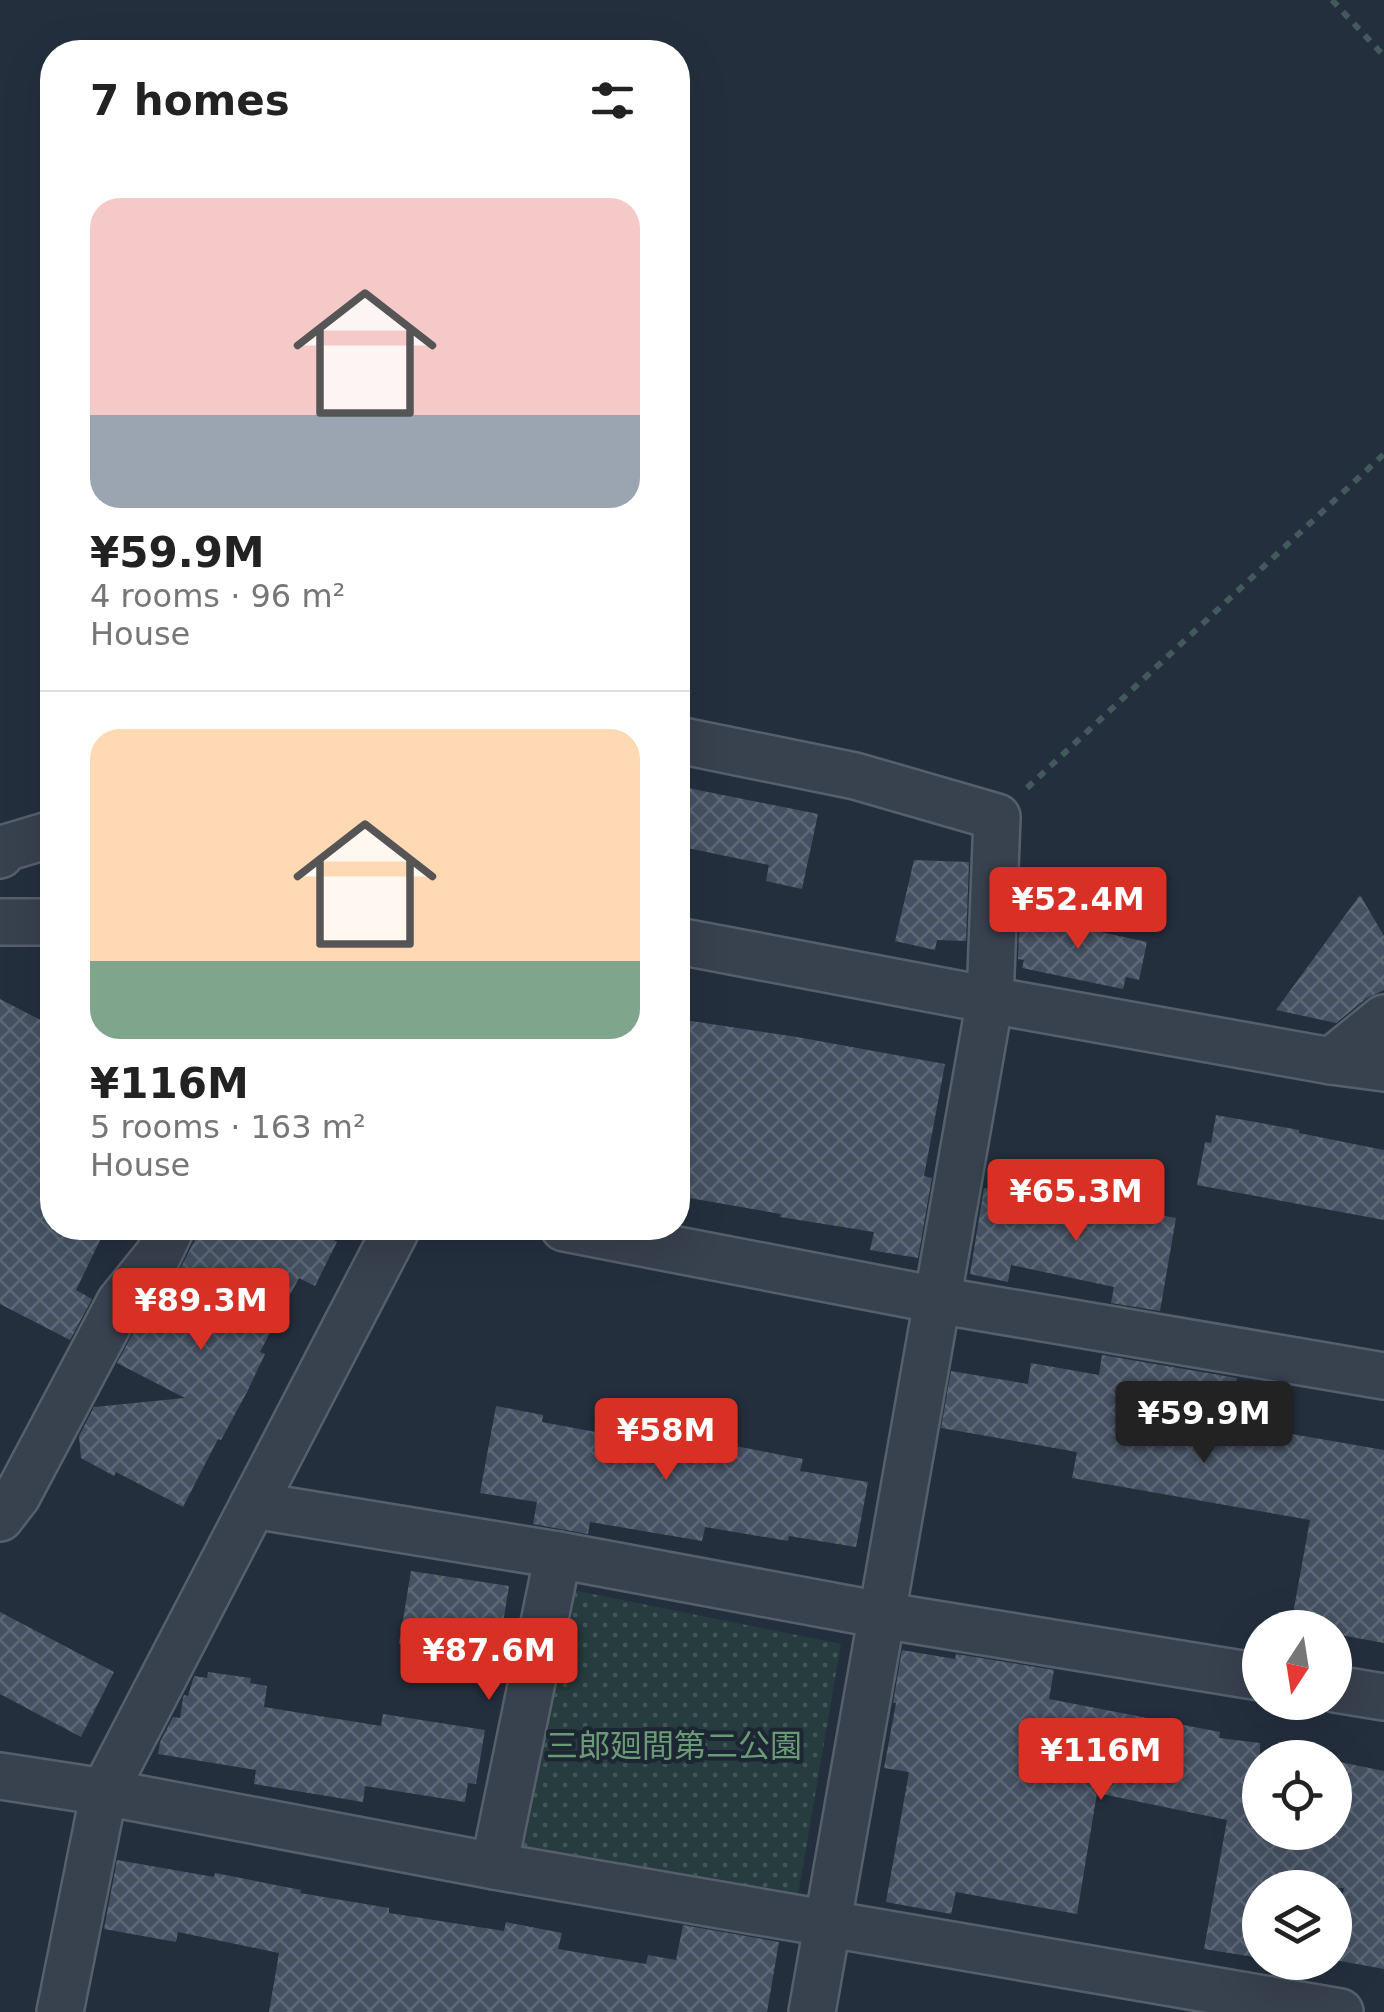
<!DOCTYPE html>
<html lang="en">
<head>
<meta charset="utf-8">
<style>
  :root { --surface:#fff; --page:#f6f6f6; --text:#222; --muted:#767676; --line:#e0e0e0; --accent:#d93025 }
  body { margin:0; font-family:"DejaVu Sans","Noto Sans JP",sans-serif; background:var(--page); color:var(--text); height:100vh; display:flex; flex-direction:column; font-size:38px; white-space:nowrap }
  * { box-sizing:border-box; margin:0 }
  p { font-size:32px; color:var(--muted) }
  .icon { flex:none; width:55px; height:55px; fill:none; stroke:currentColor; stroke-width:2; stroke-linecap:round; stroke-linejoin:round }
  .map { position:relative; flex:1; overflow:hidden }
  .drawer { position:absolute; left:40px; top:40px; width:650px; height:1200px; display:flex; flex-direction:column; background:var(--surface); border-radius:40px; box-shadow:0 10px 40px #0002 }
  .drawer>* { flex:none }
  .needle { width:65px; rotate:192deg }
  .buttons { position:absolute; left:1242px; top:1610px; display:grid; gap:20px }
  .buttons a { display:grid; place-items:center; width:110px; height:110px; border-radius:50%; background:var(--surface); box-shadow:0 10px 40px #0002; font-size:50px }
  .price { position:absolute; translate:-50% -85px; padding:0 22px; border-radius:10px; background:var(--accent); color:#fff; font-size:32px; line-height:65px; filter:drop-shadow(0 2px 5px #0008) }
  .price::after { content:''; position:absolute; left:50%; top:60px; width:30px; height:22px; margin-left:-15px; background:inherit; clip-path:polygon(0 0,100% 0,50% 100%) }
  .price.selected { background:#222; color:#fff }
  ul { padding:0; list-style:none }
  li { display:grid; align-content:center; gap:20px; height:530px; padding:0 50px }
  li+li { border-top:2px solid var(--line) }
  li span { display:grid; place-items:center; height:310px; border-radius:30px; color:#555 }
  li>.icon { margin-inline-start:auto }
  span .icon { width:180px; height:180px; fill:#fffc; stroke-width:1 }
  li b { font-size:42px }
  h2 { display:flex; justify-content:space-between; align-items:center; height:120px; padding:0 50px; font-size:42px }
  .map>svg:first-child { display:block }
  .grass { fill:url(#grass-dots) }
  .building { fill:url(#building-cross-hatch) }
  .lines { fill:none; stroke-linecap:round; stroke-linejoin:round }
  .minor-casing { stroke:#565f6c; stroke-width:50 }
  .path { stroke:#44595c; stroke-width:6; stroke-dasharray:8 8; stroke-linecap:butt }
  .minor { stroke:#38414e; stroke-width:45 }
  .labels { text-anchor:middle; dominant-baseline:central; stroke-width:8; stroke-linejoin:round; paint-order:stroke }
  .park-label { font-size:32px; fill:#6b9a76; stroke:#1d2633 }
</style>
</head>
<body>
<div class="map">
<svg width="1384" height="2012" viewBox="0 0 1384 2012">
  <defs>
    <pattern id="grass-dots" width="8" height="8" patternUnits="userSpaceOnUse" patternTransform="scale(2.5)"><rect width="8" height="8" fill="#263c3f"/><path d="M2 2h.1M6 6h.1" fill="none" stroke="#435659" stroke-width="1.8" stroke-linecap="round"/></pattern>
    <pattern id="building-cross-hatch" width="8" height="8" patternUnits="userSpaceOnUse" patternTransform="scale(2.5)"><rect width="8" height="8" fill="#455162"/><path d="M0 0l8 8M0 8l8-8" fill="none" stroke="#5d6877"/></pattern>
  </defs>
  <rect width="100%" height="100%" fill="#242f3e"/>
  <path class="grass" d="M 563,1588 L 841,1644 L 797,1901 L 515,1855 Z"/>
  <g class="building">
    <path d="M 678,786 L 818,814 L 802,889 L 766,881 L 769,865 L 678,846 Z"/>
    <path d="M 914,860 L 969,862 L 966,941 L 937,940 L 935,950 L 895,941 Z"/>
    <path d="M 1360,895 L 1384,936 L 1384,990 L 1367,998 L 1336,1023 L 1276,1010 Z"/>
    <path d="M 1020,907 L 1037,911 L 1036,918 L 1147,942 L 1139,980 L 1126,977 L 1123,989 L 1022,968 L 1024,960 L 1018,959 Z"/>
    <path d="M 0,999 L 52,1026 L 52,1228 L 106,1228 L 76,1290 L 92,1299 L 70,1340 L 0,1304 Z"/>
    <path d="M 678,1019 L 797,1037 L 945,1064 L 924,1176 L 932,1178 L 918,1258 L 870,1250 L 874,1232 L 780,1217 L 781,1214 L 678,1196 Z"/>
    <path d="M 1216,1115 L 1299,1130 L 1299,1133 L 1384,1150 L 1384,1220 L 1197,1185 L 1205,1142 L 1211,1143 Z"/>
    <path d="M 984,1188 L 1031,1197 L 1032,1193 L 1083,1202 L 1084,1200 L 1176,1218 L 1160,1311 L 1111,1303 L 1114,1287 L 1011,1265 L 1008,1282 L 970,1274 Z"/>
    <path d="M 201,1228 L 309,1228 L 337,1242 L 315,1286 L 299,1278 L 260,1352 L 265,1354 L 247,1392 L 221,1440 L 218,1439 L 183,1507 L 116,1472 L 114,1476 L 81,1458 L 79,1436 L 94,1407 L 185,1398 L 117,1363 L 139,1322 L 144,1325 L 158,1296 L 181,1267 Z"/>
    <path d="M 1102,1355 L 1237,1378 L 1228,1423 L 1384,1450 L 1384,1643 L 1335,1634 L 1335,1628 L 1291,1625 L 1310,1520 L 1072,1478 L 1077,1452 L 941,1428 L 951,1371 L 1028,1384 L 1031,1363 L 1099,1375 Z"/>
    <path d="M 496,1406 L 543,1415 L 542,1422 L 676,1447 L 681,1420 L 737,1431 L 735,1446 L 803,1459 L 800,1471 L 868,1482 L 856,1547 L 789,1536 L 788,1541 L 705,1527 L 702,1541 L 590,1522 L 588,1534 L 533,1524 L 537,1502 L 480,1493 Z"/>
    <path d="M 411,1571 L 509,1586 L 500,1642 L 493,1642 L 490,1658 L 399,1644 Z"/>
    <path d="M 0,1612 L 114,1672 L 81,1737 L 0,1694 Z"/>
    <path d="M 902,1650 L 955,1659 L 956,1654 L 1054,1670 L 1049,1699 L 1220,1732 L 1219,1738 L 1260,1743 L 1260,1832 L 1335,1832 L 1335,1761 L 1384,1771 L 1384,1969 L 1335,1960 L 1335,1941 L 1344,1888 L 1260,1888 L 1260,1958 L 1204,1949 L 1227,1820 L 1097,1793 L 1077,1914 L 956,1892 L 951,1914 L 886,1902 L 909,1772 L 884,1768 L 896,1703 L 893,1703 Z"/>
    <path d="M 208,1672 L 251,1678 L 250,1683 L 267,1686 L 264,1707 L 381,1726 L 383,1714 L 485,1730 L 476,1784 L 468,1783 L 465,1802 L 365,1786 L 363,1802 L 254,1784 L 256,1770 L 158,1754 L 160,1742 L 173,1717 L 180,1718 L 183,1698 L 184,1695 L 188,1696 L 194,1676 L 207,1678 Z"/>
    <path d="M 117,1860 L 214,1877 L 215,1873 L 301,1890 L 300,1893 L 389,1908 L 389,1913 L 504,1931 L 506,1922 L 562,1933 L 558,1949 L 646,1964 L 648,1955 L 676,1960 L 683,1925 L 779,1942 L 767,2012 L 269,2012 L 279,1953 L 178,1932 L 176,1942 L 104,1929 Z"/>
  </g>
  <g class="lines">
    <g class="minor-casing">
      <g id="minor">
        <path d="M 678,740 L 855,776 L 997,817 L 990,1000 L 812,2012"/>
        <path d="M 0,855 L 2,849 L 52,834"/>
        <path d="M 0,922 L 52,922"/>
        <path d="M 678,941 L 990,1000 L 1331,1061 L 1384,1068"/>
        <path d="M 1331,1061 L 1384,1018"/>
        <path d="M 564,1228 L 937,1300 L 1384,1376"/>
        <path d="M 253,1505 L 558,1555 L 881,1615 L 1260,1677"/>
        <path d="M 0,1518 L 17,1496 L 120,1302 L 158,1255 L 171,1228"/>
        <path d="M 1335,1689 L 1384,1697"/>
        <path d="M 0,1776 L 104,1792 L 494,1866 L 1340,2012"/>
        <path d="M 494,1866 L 558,1555"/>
        <path d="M 60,2012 L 104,1792 L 397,1228"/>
      </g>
    </g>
    <g class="path">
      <path d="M 1332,0 L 1384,56"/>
      <path d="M 1027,788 L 1384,454"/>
    </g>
    <use href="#minor" class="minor"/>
  </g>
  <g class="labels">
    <g class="park-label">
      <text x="674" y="1746">三郎廻間第二公園</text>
    </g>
  </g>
</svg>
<div class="buttons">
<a><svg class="needle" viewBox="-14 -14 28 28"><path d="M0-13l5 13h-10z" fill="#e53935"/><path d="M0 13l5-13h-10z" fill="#767676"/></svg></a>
<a><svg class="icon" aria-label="locate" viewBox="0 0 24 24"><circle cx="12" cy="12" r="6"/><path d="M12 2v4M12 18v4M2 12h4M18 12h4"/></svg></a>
<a><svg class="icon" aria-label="layers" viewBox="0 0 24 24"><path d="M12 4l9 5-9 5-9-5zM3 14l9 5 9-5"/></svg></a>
</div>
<b class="price" style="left:1078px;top:952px">¥52.4M</b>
<b class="price" style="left:1076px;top:1244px">¥65.3M</b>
<b class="price" style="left:201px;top:1353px">¥89.3M</b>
<b class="price selected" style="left:1204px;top:1466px">¥59.9M</b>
<b class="price" style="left:666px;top:1483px">¥58M</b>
<b class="price" style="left:489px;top:1703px">¥87.6M</b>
<b class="price" style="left:1101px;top:1803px">¥116M</b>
<section class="drawer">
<h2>7 homes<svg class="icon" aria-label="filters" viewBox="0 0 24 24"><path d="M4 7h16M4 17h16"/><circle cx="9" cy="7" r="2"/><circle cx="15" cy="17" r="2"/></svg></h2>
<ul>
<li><span style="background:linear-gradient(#f6c9c9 70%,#9aa5b1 0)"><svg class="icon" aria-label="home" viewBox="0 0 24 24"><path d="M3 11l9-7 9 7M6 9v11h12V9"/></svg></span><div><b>¥59.9M</b><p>4 rooms · 96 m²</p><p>House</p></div></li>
<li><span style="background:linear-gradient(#ffd9b3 75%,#7fa58c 0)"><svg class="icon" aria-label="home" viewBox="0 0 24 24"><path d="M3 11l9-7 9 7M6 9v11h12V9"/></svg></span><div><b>¥116M</b><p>5 rooms · 163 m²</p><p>House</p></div></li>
</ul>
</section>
</div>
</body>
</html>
